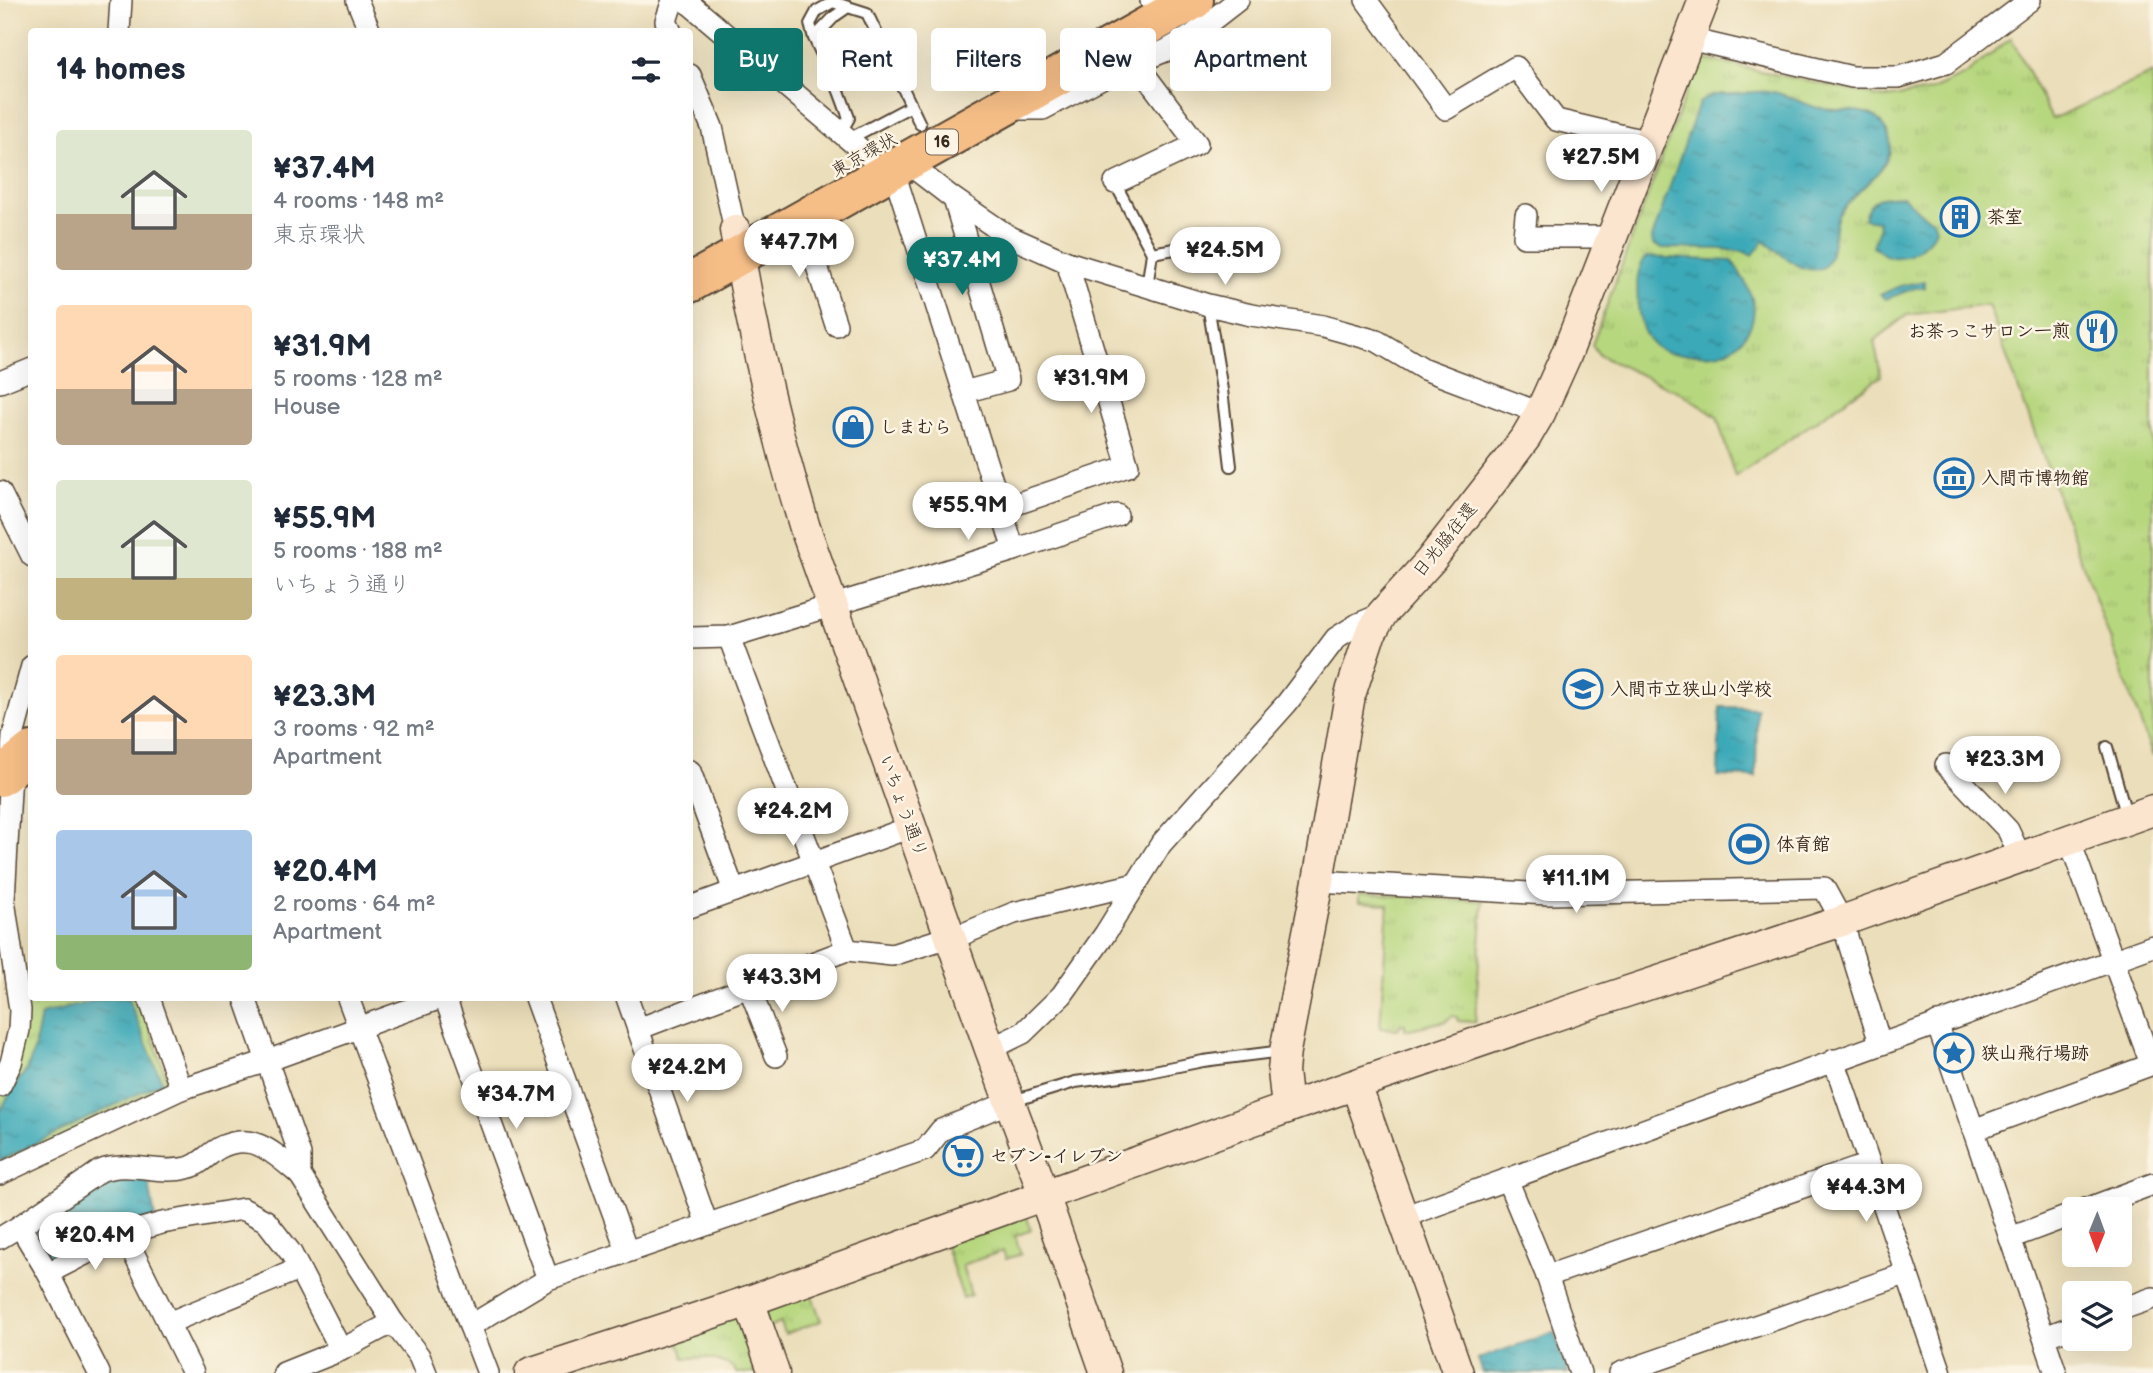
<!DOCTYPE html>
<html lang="en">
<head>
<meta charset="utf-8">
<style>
  :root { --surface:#fff; --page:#f2f2f3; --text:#1f2937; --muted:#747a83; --accent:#0f766e }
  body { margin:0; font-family:"Balsamiq Sans","Klee One",sans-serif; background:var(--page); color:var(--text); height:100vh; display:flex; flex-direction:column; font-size:26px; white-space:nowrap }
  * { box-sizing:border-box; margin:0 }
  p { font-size:23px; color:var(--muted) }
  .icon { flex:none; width:38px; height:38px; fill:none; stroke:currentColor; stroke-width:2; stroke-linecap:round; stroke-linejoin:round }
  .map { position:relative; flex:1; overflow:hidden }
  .side { position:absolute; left:28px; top:28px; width:665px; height:973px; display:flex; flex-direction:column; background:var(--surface); border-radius:7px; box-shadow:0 7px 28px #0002 }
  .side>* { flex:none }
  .banner { position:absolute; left:714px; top:28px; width:665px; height:63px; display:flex; gap:14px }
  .needle { width:46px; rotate:181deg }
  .controls { position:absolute; left:2062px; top:1197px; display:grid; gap:14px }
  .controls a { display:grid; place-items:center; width:70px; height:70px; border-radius:7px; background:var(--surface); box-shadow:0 7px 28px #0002; font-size:35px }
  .price { position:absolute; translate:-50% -60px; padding:0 16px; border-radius:24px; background:#fff; color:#222; font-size:23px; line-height:46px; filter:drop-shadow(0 2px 4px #0008) }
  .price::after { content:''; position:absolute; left:50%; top:42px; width:21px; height:16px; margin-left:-10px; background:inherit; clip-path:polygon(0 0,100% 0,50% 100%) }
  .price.selected { background:var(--accent); color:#fff }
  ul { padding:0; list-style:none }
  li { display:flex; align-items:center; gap:21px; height:175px; padding:0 28px }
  li span { display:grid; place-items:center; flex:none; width:196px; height:140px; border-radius:7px; color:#555 }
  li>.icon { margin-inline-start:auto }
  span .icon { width:84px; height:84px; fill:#fffc; stroke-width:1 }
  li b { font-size:30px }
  h2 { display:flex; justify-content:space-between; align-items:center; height:84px; padding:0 28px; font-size:30px }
  .pill { padding:0 24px; border-radius:7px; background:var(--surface); box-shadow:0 7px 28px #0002; font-size:24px; line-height:63px }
  .pill.selected { background:var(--accent); color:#fff }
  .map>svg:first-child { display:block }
  .grass { fill:url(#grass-tufts); stroke:#79804e; stroke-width:2 }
  .water { fill:url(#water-ripples); stroke:#3a6a6b; stroke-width:2 }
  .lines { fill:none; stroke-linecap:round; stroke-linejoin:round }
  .lane-casing { stroke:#554535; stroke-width:14 }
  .street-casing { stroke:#554535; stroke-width:24 }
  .secondary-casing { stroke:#554535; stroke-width:33 }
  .highway-casing { stroke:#554535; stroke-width:42 }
  .lane { stroke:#fff; stroke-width:10 }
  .street { stroke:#fff; stroke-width:21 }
  .secondary { stroke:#fbe5cf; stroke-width:30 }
  .highway { stroke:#f6be87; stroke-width:38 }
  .labels { text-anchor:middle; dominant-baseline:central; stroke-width:5; stroke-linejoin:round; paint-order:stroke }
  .shield { fill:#fcf5e5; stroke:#75675a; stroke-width:2 }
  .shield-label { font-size:16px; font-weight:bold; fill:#3b2a1e }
  .street-label { font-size:18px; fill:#3b2a1e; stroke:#fcf5e5 }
  .poi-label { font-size:18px; font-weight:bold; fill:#3b2a1e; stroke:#fcf5e5; text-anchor:start }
</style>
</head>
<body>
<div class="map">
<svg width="2153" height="1373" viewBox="0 0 2153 1373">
  <defs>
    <pattern id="grass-tufts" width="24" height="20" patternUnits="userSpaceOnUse" patternTransform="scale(1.75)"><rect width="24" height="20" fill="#b7d77f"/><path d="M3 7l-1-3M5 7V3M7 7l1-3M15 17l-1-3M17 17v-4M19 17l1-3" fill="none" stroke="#9eb96d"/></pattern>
    <pattern id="water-ripples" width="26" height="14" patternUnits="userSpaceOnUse" patternTransform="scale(1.75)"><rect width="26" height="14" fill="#3aa9b8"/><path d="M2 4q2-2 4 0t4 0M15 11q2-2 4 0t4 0" fill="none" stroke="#328a95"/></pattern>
  </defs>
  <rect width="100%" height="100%" fill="#fcf5e5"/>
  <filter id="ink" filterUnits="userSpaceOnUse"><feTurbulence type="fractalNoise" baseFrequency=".0143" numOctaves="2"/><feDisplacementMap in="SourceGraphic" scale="14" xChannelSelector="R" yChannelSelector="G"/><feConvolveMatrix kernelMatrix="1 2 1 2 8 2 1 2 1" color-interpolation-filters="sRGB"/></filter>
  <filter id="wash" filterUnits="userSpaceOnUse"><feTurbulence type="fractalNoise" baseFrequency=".00686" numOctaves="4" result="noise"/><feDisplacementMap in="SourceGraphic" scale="28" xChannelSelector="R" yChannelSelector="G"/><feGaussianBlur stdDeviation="1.57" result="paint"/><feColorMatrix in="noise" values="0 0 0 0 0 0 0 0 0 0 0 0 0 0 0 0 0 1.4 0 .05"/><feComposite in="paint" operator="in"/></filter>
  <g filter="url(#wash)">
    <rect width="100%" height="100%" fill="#ebdeba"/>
    <g class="grass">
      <path d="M 2011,38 L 2052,119 L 2153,73 L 2153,757 L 1988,305 L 1907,315 L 1874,341 L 1881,376 L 1735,477 L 1717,417 L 1683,394 L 1600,356 L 1592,345 L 1699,58 L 1886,98 L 1930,91 L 1965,75 Z"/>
      <path d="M 1359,894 L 1483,901 L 1475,1022 L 1458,1021 L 1457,1017 L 1452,1016 L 1446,1021 L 1405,1030 L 1405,1024 L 1401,1024 L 1398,1029 L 1380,1028 L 1388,904 L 1359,902 Z"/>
      <path d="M 29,993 L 31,993 L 32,998 L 105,998 L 42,1015 L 34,1051 L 27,1070 L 13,1087 L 0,1112 L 0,1094 Z"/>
      <path d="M 128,998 L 140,998 L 168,1084 L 0,1167 L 0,1161 L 161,1082 Z"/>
      <path d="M 1026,1214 L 1031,1230 L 1015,1236 L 1021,1254 L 1006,1259 L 1003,1251 L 962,1265 L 971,1295 L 963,1298 L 944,1241 Z"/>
      <path d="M 810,1290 L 821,1321 L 785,1334 L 781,1323 L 766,1328 L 765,1306 Z"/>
      <path d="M 732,1316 L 743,1320 L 761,1373 L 736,1373 L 734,1368 C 716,1358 704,1357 684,1358 L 676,1336 Z"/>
    </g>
    <g class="water">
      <path d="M 1752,92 C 1759,92 1767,91 1773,92 C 1789,95 1804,105 1819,108 C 1836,112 1856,108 1872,115 C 1876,117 1880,122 1883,126 C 1911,162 1854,187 1838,216 C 1832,229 1835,266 1819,269 C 1798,273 1780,252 1764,241 L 1752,256 L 1745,252 L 1722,249 L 1661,248 L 1653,244 L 1652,238 L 1699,103 C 1717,89 1731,97 1752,92 Z"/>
      <path d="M 1903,196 L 1921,213 L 1933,220 L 1936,229 C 1929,244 1906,262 1888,256 C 1883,255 1878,249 1873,247 C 1874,236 1881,232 1878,221 L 1864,219 C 1870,195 1882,197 1903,196 Z"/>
      <path d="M 1646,257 L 1732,261 C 1740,272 1748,285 1752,299 C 1759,324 1740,351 1714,354 C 1707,355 1700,354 1693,354 C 1680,354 1667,355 1656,347 C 1643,337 1639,320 1638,304 C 1637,287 1635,271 1646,257 Z"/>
      <path d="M 1924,281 L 1924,288 L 1915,288 L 1886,299 L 1880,295 L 1900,286 Z"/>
      <path d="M 1720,707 L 1757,708 L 1756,777 L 1718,776 Z"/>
      <path d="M 105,998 L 128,998 L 162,1082 L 0,1161 L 0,1112 L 13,1087 L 27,1070 L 34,1051 L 41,1015 Z"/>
      <path d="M 106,1175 L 148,1178 L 155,1218 L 115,1226 L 54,1259 L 44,1256 L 35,1238 L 36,1230 L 57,1218 L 53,1208 Z"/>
      <path d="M 1554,1332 L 1568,1373 L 1483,1373 L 1478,1359 Z"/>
    </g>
  </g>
  <g filter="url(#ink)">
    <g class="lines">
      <g class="lane-casing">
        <g id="lane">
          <path d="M 814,38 L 810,24 L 817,11 L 833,2 L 848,7"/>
          <path d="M 841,132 L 849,118 L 839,91 L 814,38 L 835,16 L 848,7 L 867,13 L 920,124"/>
          <path d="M 849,139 L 911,106"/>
          <path d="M 1115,183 L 1152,253 L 1147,287"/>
          <path d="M 1152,253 L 1208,243"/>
          <path d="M 1208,305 L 1222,390 L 1231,466"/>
          <path d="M 2107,747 L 2127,817"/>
          <path d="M 1013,1101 L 1075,1082 L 1144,1073 L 1203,1061 L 1282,1051"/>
        </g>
      </g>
      <g class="street-casing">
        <g id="street">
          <path d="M 357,0 L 370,32"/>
          <path d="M 685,0 L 866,154"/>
          <path d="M 1151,0 L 1151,1"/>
          <path d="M 1366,0 L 1446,109 L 1516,67 L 1556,120 L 1649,142"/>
          <path d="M 119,32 L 121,0"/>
          <path d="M 671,32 L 666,21 L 673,0"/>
          <path d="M 1689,39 L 1852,77 L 1899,77 L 1946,63 L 2030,0"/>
          <path d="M 690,75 L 712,127 L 735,230"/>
          <path d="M 1011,109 L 1043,109 L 1115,71 L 1165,51 L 1193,35 L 1238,0"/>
          <path d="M 906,162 L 954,199 L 1008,236 L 1067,262 L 1208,305 L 1251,315 L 1323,326 L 1377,341 L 1424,369 L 1540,413"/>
          <path d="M 893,169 L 1014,550"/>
          <path d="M 1115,183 L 1197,144 L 1136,63"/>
          <path d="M 954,199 L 1008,380 L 964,392"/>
          <path d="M 1526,215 L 1524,237 L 1611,237"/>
          <path d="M 802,220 L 836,325"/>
          <path d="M 0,382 L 32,369"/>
          <path d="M 0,492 L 32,556"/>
          <path d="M 1001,509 L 1128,466 L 1067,262"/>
          <path d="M 729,637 L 847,950 L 892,955 L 936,941 L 951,939 L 1014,913 L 1136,884"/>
          <path d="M 690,638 L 729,637 L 1014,550 L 1117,515"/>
          <path d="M 1946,765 L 2008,830 L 2020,856"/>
          <path d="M 690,771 L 734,891"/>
          <path d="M 2069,839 L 2151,1064"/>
          <path d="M 1318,881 L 1548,894 L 1824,888 L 1842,921 L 1880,1043"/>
          <path d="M 690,907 L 911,827"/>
          <path d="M 749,987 L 776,1056"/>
          <path d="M 149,998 L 181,1089"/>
          <path d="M 245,998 L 300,1155 L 300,1175 L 393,1322 L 419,1356 L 426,1373"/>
          <path d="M 348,998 L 470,1326"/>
          <path d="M 445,998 L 548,1279"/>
          <path d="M 535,998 L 627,1251"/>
          <path d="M 627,998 L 707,1224"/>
          <path d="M 1937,1023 L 2056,1373"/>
          <path d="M 638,1029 L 847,950"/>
          <path d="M 990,1049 L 1023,1033 L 1062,995 L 1105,934 L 1161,844 L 1287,703 L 1336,638 L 1358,624 L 1382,614"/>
          <path d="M 1834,1060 L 1941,1373"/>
          <path d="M 0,1086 L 11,1063 L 19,1030 L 20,1010 L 4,900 L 13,736 L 32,666"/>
          <path d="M 1973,1130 L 2153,1064"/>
          <path d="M 0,1174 L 181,1089 L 267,1061 L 441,998"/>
          <path d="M 1507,1179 L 1547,1276 L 1580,1373"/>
          <path d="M 2086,1209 L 2153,1184"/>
          <path d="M 1403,1217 L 2153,946"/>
          <path d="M 20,1226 L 100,1171 C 129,1160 158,1175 187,1168 C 199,1166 208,1154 219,1148 C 253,1130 275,1154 300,1175"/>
          <path d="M 124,1234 L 193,1373"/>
          <path d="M 0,1238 L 20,1226 L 48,1273 L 99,1373"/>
          <path d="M 2010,1238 L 2074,1214"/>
          <path d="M 48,1273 L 124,1234 L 162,1223 L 243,1209 L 266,1221 L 291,1253 L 341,1350"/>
          <path d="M 1547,1276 L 1869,1164"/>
          <path d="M 2119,1310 L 2153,1298"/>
          <path d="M 168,1323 L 299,1269"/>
          <path d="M 2044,1337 L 2074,1326"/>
          <path d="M 284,1373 L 341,1350 L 393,1322"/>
          <path d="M 488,1373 L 470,1326 L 548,1279 L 925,1150 L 941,1130 L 1010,1102"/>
          <path d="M 1620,1373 L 1905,1274"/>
        </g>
      </g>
      <g class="secondary-casing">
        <g id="secondary">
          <path d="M 735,230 C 752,331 775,430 805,528 L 990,1049 L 1037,1175 L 1106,1373"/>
          <path d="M 1356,1085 L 1458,1373"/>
          <path d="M 1287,1108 L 1283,1071 L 1285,1051 L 1318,881 L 1350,695 L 1369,637 L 1382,614 L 1430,561 L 1498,474 L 1526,437 L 1540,413 L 1567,353 L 1704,0"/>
          <path d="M 749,1301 L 774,1373"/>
          <path d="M 530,1373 L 749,1301 L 1287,1108 L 1592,1003 L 1842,921 L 2153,810"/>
        </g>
      </g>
      <g class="highway-casing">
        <g id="highway">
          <path d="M 690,283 L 1194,0"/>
          <path d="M 0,777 L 32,751"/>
        </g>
      </g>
      <use href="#lane" class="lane"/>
      <use href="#street" class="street"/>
      <use href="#secondary" class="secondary"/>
      <use href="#highway" class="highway"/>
    </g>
  </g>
  <defs>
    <g id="building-ring" transform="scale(2.0125)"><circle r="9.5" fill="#fcf5e5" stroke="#1f6fb2" stroke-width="1.5"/><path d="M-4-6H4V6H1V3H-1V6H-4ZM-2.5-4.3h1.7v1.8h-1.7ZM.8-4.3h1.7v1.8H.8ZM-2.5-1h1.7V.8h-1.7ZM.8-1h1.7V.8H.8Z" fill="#1f6fb2"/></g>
    <g id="restaurant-ring" transform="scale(2.0125)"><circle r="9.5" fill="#fcf5e5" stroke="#1f6fb2" stroke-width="1.5"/><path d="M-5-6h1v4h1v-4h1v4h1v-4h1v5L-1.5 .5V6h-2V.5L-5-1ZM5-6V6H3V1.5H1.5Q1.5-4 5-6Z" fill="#1f6fb2"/></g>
    <g id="shop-ring" transform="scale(2.0125)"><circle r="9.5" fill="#fcf5e5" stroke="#1f6fb2" stroke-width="1.5"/><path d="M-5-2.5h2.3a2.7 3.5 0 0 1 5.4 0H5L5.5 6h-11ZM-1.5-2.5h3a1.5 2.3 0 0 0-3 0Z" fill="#1f6fb2"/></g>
    <g id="museum-ring" transform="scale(2.0125)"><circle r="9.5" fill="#fcf5e5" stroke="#1f6fb2" stroke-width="1.5"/><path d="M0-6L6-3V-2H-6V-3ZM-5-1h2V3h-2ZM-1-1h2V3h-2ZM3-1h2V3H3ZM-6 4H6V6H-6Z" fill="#1f6fb2"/></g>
    <g id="school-ring" transform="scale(2.0125)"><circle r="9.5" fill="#fcf5e5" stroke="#1f6fb2" stroke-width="1.5"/><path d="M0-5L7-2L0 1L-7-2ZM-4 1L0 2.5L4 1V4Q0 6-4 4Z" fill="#1f6fb2"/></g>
    <g id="stadium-ring" transform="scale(2.0125)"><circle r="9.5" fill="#fcf5e5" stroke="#1f6fb2" stroke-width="1.5"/><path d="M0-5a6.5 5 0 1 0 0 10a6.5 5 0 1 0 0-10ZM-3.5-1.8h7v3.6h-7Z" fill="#1f6fb2"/></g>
    <g id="sight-ring" transform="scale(2.0125)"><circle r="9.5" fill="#fcf5e5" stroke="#1f6fb2" stroke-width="1.5"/><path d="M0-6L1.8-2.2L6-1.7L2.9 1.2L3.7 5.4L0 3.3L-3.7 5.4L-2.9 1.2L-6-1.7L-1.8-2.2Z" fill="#1f6fb2"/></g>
    <g id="supermarket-ring" transform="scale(2.0125)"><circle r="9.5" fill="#fcf5e5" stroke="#1f6fb2" stroke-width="1.5"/><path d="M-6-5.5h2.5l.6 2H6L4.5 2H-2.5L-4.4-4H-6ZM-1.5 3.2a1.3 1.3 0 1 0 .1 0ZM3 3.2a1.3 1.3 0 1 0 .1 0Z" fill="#1f6fb2"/></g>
  </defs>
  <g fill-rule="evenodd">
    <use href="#building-ring" x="1960" y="217"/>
    <use href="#restaurant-ring" x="2097" y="331"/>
    <use href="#shop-ring" x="853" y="427"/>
    <use href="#museum-ring" x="1954" y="478"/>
    <use href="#school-ring" x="1583" y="689"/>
    <use href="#stadium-ring" x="1749" y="844"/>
    <use href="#sight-ring" x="1954" y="1053"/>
    <use href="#supermarket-ring" x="963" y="1156"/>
  </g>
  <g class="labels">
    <rect class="shield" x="926" y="129.5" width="32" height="25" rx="5"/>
    <g class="shield-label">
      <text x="942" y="142">16</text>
    </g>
    <g class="street-label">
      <text transform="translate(864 155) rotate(-29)">東京環状</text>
      <text transform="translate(1445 540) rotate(-51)">日光脇往還</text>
      <text transform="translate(903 806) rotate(70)">いちょう通り</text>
    </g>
    <g class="poi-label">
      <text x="1987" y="217">茶室</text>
      <text x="2070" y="331" text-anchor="end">お茶っこサロン一煎</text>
      <text x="880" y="427">しまむら</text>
      <text x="1981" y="478">入間市博物館</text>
      <text x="1610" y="689">入間市立狭山小学校</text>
      <text x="1776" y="844">体育館</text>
      <text x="1981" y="1053">狭山飛行場跡</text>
      <text x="990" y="1156">セブン-イレブン</text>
    </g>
  </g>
</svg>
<div class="controls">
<a><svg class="needle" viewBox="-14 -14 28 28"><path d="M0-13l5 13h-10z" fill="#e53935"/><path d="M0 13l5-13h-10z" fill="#747a83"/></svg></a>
<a><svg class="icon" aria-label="layers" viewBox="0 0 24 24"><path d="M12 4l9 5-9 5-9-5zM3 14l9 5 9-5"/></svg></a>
</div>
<b class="price" style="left:1601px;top:194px">¥27.5M</b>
<b class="price" style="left:799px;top:279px">¥47.7M</b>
<b class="price" style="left:1225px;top:287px">¥24.5M</b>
<b class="price selected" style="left:962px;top:297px">¥37.4M</b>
<b class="price" style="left:1091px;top:415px">¥31.9M</b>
<b class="price" style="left:968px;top:542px">¥55.9M</b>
<b class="price" style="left:2005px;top:796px">¥23.3M</b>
<b class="price" style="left:793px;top:848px">¥24.2M</b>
<b class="price" style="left:1576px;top:915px">¥11.1M</b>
<b class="price" style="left:782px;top:1014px">¥43.3M</b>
<b class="price" style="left:687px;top:1104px">¥24.2M</b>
<b class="price" style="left:516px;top:1131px">¥34.7M</b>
<b class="price" style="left:1866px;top:1224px">¥44.3M</b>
<b class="price" style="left:95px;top:1272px">¥20.4M</b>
<div class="banner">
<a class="pill selected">Buy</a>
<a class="pill">Rent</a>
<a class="pill">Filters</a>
<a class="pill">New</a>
<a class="pill">Apartment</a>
</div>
<section class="side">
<h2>14 homes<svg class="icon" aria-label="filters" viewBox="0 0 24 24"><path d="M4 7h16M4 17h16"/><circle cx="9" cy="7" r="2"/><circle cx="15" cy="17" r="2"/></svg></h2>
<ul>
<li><span style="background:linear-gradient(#dfe7d0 60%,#b9a48a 0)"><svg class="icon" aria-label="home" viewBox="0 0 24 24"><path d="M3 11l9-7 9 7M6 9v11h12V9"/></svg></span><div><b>¥37.4M</b><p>4 rooms · 148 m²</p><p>東京環状</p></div></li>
<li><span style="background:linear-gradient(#ffd9b3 60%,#b9a48a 0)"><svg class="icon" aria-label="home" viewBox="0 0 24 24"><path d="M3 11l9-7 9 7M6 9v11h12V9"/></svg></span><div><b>¥31.9M</b><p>5 rooms · 128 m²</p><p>House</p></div></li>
<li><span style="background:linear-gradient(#dfe7d0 70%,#c2b280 0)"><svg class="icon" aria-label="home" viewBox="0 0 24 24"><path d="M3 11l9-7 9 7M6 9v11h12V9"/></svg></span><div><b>¥55.9M</b><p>5 rooms · 188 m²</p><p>いちょう通り</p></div></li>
<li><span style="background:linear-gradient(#ffd9b3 60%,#b9a48a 0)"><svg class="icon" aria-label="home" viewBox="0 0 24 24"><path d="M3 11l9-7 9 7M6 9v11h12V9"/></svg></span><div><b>¥23.3M</b><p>3 rooms · 92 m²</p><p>Apartment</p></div></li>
<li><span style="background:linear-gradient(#a9c7e8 75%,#8fb573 0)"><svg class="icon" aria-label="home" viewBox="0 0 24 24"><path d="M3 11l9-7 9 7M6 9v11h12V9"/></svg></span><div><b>¥20.4M</b><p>2 rooms · 64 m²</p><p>Apartment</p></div></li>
</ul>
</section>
</div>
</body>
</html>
